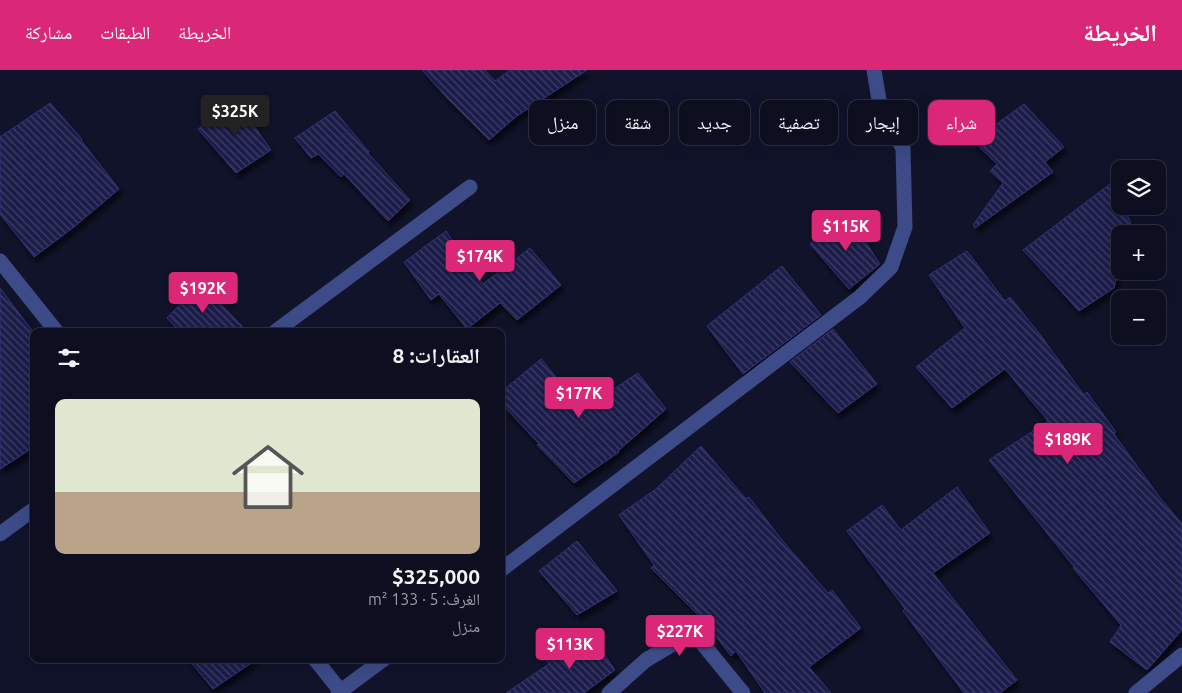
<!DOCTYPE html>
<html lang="ar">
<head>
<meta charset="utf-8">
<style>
  :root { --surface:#0d0e20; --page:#161729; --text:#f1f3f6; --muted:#9a9ca5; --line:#2d2e3e; --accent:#db2777 }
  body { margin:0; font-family:Ubuntu,"Noto Naskh Arabic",sans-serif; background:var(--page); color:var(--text); direction:rtl; height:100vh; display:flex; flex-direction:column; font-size:19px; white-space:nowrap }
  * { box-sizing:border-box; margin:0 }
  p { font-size:16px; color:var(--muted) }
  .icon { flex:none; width:28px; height:28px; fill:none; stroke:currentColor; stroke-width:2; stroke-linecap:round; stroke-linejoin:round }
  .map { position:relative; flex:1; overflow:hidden; direction:ltr }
  .details { position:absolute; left:30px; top:258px; width:475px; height:335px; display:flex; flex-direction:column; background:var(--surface); border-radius:10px; box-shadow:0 5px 20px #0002,0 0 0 1px var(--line); direction:rtl }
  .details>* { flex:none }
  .banner { position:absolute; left:520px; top:30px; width:475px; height:45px; direction:rtl; display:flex; gap:10px }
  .tools { position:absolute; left:1111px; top:90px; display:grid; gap:10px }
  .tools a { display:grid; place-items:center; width:55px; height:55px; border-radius:10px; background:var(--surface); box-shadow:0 5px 20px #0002,0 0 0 1px var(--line); font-size:25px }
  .price { position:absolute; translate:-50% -42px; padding:0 11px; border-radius:5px; background:var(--accent); color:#fff; font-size:16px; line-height:32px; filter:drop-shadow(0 1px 2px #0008) }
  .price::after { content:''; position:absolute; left:50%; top:30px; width:15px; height:11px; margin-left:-8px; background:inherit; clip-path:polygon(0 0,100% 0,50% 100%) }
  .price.selected { background:#222; color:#fff }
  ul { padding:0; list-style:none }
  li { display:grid; align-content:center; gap:10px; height:265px; padding:0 25px }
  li+li { border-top:1px solid var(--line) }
  li span { display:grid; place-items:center; height:155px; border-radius:10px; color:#555 }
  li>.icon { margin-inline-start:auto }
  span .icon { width:90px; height:90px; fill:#fffc; stroke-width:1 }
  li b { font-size:21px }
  h2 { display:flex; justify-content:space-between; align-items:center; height:60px; padding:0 25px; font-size:21px }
  .pill { padding:0 18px; border-radius:10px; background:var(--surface); box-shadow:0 5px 20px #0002,0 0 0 1px var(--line); font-size:18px; line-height:45px }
  .pill.selected { background:var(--accent); color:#fff }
  header { display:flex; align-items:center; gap:30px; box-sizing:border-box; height:70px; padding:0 25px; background:var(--accent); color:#fff }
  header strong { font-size:24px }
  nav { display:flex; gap:28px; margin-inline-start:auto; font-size:18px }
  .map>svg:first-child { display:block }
  .building { fill:url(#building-back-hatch); stroke:#303277; filter:url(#shadow) }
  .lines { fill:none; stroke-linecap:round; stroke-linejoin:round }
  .minor { stroke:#3d4c88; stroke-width:15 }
</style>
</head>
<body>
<header>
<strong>الخريطة</strong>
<nav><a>الخريطة</a><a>الطبقات</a><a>مشاركة</a></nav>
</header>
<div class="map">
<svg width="1182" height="623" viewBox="0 0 1182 623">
  <defs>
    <pattern id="building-back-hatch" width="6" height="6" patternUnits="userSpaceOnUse" patternTransform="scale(1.25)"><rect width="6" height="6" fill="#1d1f4b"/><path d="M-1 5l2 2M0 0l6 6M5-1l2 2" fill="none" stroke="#3d3f66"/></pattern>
    <filter id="shadow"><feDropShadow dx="3" dy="5.5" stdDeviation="2.5" flood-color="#0009"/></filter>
  </defs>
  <rect width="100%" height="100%" fill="#11132a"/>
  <g class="building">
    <path d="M 422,0 L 485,0 L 495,11 L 510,0 L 587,0 L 517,46 L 489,70 L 446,27 Z"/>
    <path d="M 236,30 L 271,80 L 236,103 L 198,59 Z"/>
    <path d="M 50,33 L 82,69 L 81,70 L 119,119 L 74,157 L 34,187 L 0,144 L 0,67 Z"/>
    <path d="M 1024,34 L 1064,77 L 1045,92 L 1053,102 L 975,158 L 973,155 L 1003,113 L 990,101 L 997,94 L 973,71 Z"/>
    <path d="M 335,41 L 369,82 L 368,83 L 410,130 L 388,151 L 344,104 L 341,107 L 318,84 L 311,88 L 295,68 Z"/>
    <path d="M 1111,113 L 1120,131 L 1120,136 L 1123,136 L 1131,153 L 1128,164 L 1120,164 L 1120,194 L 1114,218 L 1079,241 L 1023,180 Z"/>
    <path d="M 847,144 L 880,194 L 849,219 L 810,174 Z"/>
    <path d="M 446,161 L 483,214 L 530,178 L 561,215 L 517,250 L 500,233 L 467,259 L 439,224 L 431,230 L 404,192 Z"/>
    <path d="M 967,181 L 1005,231 L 1010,227 L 1039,263 L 1084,325 L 1087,322 L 1116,362 L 1114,364 L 1161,429 L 1182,454 L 1182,560 L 1147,600 L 1110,572 L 1121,555 L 1073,498 L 1074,497 L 989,390 L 1048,351 L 1005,299 L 952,338 L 916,297 L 965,258 L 929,205 Z"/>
    <path d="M 782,196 L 821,245 L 743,304 L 707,256 Z"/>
    <path d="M 200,213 L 247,261 L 179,261 L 167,248 Z"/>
    <path d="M 0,218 L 34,263 L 34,377 L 0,399 Z"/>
    <path d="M 833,259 L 877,314 L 838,343 L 790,292 Z"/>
    <path d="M 541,289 L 583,339 L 638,303 L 666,339 L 618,381 L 619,382 L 574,413 L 537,375 L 539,374 L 501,333 L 501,322 Z"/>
    <path d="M 701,376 L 746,429 L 749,427 L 782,470 L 828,523 L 832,520 L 861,558 L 809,597 L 831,623 L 765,623 L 736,581 L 731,586 L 704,551 L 651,498 L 654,495 L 619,445 L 656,419 Z"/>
    <path d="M 957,417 L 990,463 L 933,503 L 1017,610 L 1000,623 L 964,623 L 903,541 L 905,539 L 847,461 L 882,435 L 901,460 Z"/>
    <path d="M 577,471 L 617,521 L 577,545 L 539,501 Z"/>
    <path d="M 589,562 L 615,600 L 584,623 L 506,623 L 549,594 L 546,590 Z"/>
    <path d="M 188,589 L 257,589 L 213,619 Z"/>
  </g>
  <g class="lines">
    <g class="minor">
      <path d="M 0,191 L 56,261"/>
      <path d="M 276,261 L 470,117"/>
      <path d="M 0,464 L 34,439"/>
      <path d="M 501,500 L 860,227 L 891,197 L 905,157 L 903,78 L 881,42 L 874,0"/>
      <path d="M 315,589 L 342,623"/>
      <path d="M 338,623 L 384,589"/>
      <path d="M 609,623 L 646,590 L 693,562 L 743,623"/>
      <path d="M 1136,623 L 1182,585"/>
    </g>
  </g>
</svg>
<div class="tools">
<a><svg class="icon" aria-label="layers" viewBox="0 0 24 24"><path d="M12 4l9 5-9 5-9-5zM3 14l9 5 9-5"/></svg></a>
<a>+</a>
<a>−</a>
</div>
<b class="price selected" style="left:235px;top:67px">$325K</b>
<b class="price" style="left:846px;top:182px">$115K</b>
<b class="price" style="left:480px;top:212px">$174K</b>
<b class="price" style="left:203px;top:244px">$192K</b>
<b class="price" style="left:579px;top:349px">$177K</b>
<b class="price" style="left:1068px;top:395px">$189K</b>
<b class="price" style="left:680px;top:587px">$227K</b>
<b class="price" style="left:570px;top:600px">$113K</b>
<div class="banner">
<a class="pill selected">شراء</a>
<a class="pill">إيجار</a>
<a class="pill">تصفية</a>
<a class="pill">جديد</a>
<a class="pill">شقة</a>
<a class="pill">منزل</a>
</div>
<section class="details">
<h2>العقارات: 8<svg class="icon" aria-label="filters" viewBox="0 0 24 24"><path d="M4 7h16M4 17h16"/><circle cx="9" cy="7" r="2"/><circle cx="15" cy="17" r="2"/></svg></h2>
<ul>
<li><span style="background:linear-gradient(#dfe7d0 60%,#b9a48a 0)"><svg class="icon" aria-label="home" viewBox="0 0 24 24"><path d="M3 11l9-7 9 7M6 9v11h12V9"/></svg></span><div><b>$325,000</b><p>الغرف: 5 · 133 m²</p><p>منزل</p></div></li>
</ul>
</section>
</div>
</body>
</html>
